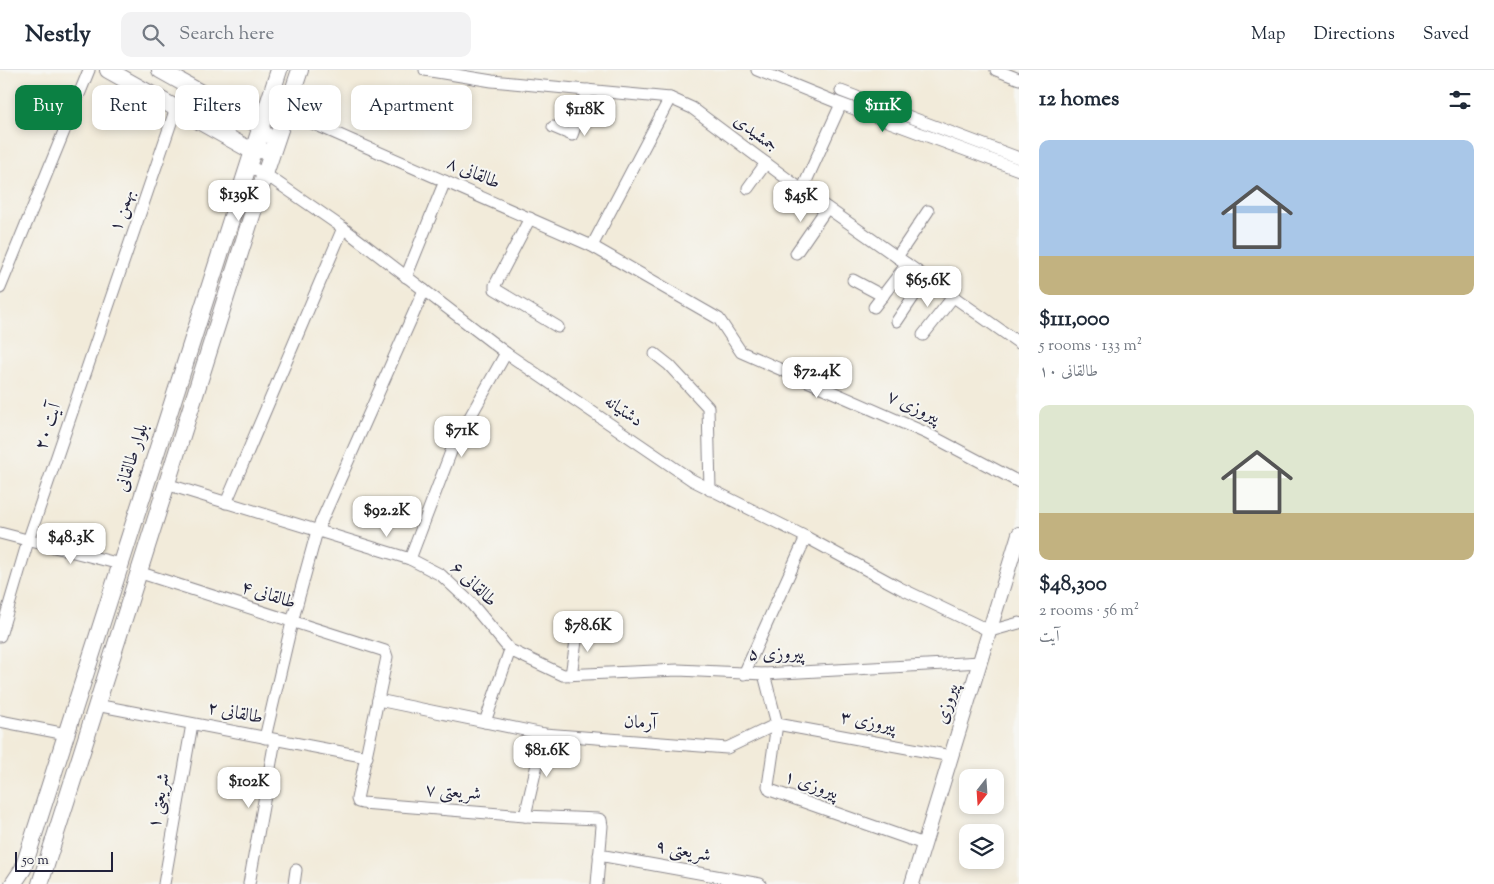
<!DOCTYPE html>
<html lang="en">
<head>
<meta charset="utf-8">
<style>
  :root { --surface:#fff; --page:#f2f2f3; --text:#1f2937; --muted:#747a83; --line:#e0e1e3; --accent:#0b8043 }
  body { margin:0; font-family:"Sorts Mill Goudy",Amiri,serif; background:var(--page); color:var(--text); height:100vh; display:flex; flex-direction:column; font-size:19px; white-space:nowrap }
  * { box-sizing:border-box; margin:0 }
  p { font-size:16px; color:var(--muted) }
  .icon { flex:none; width:28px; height:28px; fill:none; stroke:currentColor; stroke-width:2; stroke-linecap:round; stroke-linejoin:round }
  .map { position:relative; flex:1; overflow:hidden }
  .panel { display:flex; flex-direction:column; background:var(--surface); width:475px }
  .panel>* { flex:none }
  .banner { position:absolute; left:15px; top:15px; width:475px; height:45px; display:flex; gap:10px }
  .needle { width:32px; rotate:197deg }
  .tools { position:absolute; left:959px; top:699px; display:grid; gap:10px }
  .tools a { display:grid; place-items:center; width:45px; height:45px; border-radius:10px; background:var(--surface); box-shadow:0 2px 8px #0003; font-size:25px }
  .scale { position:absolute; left:15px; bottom:12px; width:98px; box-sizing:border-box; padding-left:5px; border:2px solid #22223b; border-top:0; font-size:14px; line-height:18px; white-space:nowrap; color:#22223b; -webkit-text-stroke:4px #f6f6f2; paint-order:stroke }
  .price { position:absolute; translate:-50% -42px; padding:0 11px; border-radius:10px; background:#fff; color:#222; font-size:16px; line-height:32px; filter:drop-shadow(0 1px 2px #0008) }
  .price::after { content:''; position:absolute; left:50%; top:30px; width:15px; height:11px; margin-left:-8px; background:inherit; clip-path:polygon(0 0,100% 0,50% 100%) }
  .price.selected { background:var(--accent); color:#fff }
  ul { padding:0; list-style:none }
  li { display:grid; align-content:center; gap:10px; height:265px; padding:0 20px }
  li span { display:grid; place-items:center; height:155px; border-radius:10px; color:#555 }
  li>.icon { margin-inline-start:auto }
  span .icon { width:90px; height:90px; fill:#fffc; stroke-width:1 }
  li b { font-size:21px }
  h2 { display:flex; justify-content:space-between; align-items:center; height:60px; padding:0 20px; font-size:21px }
  .pill { padding:0 18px; border-radius:10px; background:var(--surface); box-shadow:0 2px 8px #0003; font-size:18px; line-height:45px }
  .pill.selected { background:var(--accent); color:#fff }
  header { display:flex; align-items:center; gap:30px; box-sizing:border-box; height:70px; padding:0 25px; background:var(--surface); border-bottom:1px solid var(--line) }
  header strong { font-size:24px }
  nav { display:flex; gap:28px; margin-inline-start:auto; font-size:18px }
  .search { width:350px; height:45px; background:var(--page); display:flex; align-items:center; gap:12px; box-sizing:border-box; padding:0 18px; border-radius:10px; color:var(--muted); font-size:19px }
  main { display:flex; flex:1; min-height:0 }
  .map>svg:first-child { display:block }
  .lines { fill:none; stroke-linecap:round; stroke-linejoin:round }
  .minor-casing { stroke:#8a868a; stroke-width:13 }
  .tertiary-casing { stroke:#8a868a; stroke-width:16 }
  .secondary-casing { stroke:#8a868a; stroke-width:18 }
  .minor { stroke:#fff; stroke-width:11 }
  .tertiary { stroke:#fff; stroke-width:14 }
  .secondary { stroke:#fff; stroke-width:16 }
  .labels { text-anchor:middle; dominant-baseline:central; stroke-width:4; stroke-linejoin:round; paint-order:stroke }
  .street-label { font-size:18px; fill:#22223b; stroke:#f6f6f2 }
</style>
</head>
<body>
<header>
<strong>Nestly</strong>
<div class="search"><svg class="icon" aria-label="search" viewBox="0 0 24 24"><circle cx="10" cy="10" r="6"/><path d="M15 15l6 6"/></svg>Search here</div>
<nav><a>Map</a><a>Directions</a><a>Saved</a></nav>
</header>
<main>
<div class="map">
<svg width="1019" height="814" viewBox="0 0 1019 814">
  <rect width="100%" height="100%" fill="#f6f6f2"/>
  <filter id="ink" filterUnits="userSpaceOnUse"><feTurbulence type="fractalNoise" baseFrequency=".02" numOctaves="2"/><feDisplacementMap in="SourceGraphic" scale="10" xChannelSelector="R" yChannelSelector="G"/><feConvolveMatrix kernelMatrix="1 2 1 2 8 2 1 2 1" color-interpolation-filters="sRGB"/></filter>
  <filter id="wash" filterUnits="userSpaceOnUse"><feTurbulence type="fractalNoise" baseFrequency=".0096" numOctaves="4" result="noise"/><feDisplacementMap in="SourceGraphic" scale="20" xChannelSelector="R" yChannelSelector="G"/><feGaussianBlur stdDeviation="1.12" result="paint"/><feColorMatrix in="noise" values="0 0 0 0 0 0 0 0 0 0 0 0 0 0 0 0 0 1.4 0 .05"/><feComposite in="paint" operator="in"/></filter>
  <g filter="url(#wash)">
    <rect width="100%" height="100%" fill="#f2ebda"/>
  </g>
  <g filter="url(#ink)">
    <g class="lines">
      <g class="minor-casing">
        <g id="minor">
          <path d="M 425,0 L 492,11 L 670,28 L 692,38 L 802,120 L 1019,273"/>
          <path d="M 757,0 L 841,34 L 1019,100"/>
          <path d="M 996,0 L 1019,9"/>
          <path d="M 841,21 L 1019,88"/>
          <path d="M 287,42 L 592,176 L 719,249 L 741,282 L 926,363 L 1019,412"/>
          <path d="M 553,57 L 572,65 L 588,20"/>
          <path d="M 247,95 L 265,104 L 343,158 L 506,283 L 692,410 L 806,467 L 900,518 L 990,561 L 1019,553"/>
          <path d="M 748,118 L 766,93"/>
          <path d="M 802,120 L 841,34"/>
          <path d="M 530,148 L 495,215 L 495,219 L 558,257"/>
          <path d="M 592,176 L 670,28"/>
          <path d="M 796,183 L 827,138"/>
          <path d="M 897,187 L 928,141"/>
          <path d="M 406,207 L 445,111"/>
          <path d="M 853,210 L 883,226"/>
          <path d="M 0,218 L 89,0"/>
          <path d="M 874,237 L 907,194"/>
          <path d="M 897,251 L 926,208"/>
          <path d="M 923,265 L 953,227"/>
          <path d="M 655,284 L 669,295 L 708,337 L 710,420"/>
          <path d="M 166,414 L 410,489 L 441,505 L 470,532 L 510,580 L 563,605 L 678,600 L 764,604 L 981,592"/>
          <path d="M 226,433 L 343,158"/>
          <path d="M 0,463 L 120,494"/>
          <path d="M 410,489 L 452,379 L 506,283"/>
          <path d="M 138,502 L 385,581 L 387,587 L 357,729 L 358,732 L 362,733 L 525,746 L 598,749 L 601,750 L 602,756 L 597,814"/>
          <path d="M 0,566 L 28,471 L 176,38"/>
          <path d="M 744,604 L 806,467"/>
          <path d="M 764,604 L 777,654 L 768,716 L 770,720 L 924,774"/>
          <path d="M 571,605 L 578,558"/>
          <path d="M 378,630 L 544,664 L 727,678 L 777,654 L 951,686"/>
          <path d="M 96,635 L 367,687"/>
          <path d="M 0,651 L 66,664"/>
          <path d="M 485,652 L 510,580"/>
          <path d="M 265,668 L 292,552 L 317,461 L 424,220"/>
          <path d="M 525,746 L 544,664"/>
          <path d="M 599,785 L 760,814"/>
          <path d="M 164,814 L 192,654"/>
          <path d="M 249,814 L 275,670"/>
          <path d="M 294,814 L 296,800"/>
        </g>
      </g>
      <g class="tertiary-casing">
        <path id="tertiary" d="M 912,814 L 1019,464"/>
      </g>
      <g class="secondary-casing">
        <g id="secondary">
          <path d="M 108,0 L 252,81 L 262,80"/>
          <path d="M 160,0 L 260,56 L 265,65"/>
          <path d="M 13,814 L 23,799 L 279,0"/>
          <path d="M 40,814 L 265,104 L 300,0"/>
        </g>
      </g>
      <use href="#minor" class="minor"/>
      <use href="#tertiary" class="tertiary"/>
      <use href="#secondary" class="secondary"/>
    </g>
  </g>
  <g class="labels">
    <g class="street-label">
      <text transform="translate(755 64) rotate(37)">جمشیدی</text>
      <text transform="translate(473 104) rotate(23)">طالقانی ۸</text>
      <text transform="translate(123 141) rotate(-71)">بهمن ۱</text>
      <text transform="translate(913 338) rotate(24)">پیروزی ۷</text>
      <text transform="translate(623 342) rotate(34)">دشتیانه</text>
      <text transform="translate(49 357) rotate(-71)">آیت ۲۰</text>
      <text transform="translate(133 388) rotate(-72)">بلوار طالقانی</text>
      <text transform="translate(473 515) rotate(44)">طالقانی ۶</text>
      <text transform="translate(268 526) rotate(18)">طالقانی ۴</text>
      <text transform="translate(776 585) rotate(-1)">پیروزی ۵</text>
      <text transform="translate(948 634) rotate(-73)">پیروزی</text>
      <text transform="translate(235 644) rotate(11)">طالقانی ۲</text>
      <text transform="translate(868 653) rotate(10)">پیروزی ۳</text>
      <text transform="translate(640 654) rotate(4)">آرمان</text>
      <text transform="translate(811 716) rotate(19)">پیروزی ۱</text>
      <text transform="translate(453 723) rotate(4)">شریعتی ۷</text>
      <text transform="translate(160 731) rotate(-80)">شریعتی ۱</text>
      <text transform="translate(683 782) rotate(10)">شریعتی ۹</text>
    </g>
  </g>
</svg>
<div class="tools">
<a><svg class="needle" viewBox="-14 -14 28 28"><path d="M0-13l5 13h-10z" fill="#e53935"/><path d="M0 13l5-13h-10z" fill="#747a83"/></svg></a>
<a><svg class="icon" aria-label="layers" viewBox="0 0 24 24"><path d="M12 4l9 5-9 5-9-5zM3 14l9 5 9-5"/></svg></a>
</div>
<div class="scale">50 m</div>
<b class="price selected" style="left:883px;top:63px">$111K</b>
<b class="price" style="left:585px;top:67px">$118K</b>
<b class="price" style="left:239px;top:152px">$139K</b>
<b class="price" style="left:801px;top:153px">$45K</b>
<b class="price" style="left:928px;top:238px">$65.6K</b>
<b class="price" style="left:817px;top:329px">$72.4K</b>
<b class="price" style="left:462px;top:388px">$71K</b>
<b class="price" style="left:387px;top:468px">$92.2K</b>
<b class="price" style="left:71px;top:495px">$48.3K</b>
<b class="price" style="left:588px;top:583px">$78.6K</b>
<b class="price" style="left:547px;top:708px">$81.6K</b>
<b class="price" style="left:249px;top:739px">$102K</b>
<div class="banner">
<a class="pill selected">Buy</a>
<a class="pill">Rent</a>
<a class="pill">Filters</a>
<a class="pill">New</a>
<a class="pill">Apartment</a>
</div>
</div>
<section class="panel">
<h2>12 homes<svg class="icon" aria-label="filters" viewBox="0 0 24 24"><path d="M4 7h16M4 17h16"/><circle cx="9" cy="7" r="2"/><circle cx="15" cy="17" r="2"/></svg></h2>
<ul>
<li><span style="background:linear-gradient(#a9c7e8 75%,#c2b280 0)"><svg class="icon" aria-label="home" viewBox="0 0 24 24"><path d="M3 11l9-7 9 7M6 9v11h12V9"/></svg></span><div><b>$111,000</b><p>5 rooms · 133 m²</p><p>طالقانی ۱۰</p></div></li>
<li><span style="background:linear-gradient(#dfe7d0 70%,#c2b280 0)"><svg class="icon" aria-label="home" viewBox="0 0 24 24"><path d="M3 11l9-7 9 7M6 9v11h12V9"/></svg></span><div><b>$48,300</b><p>2 rooms · 56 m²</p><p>آیت</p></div></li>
</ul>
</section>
</main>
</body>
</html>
